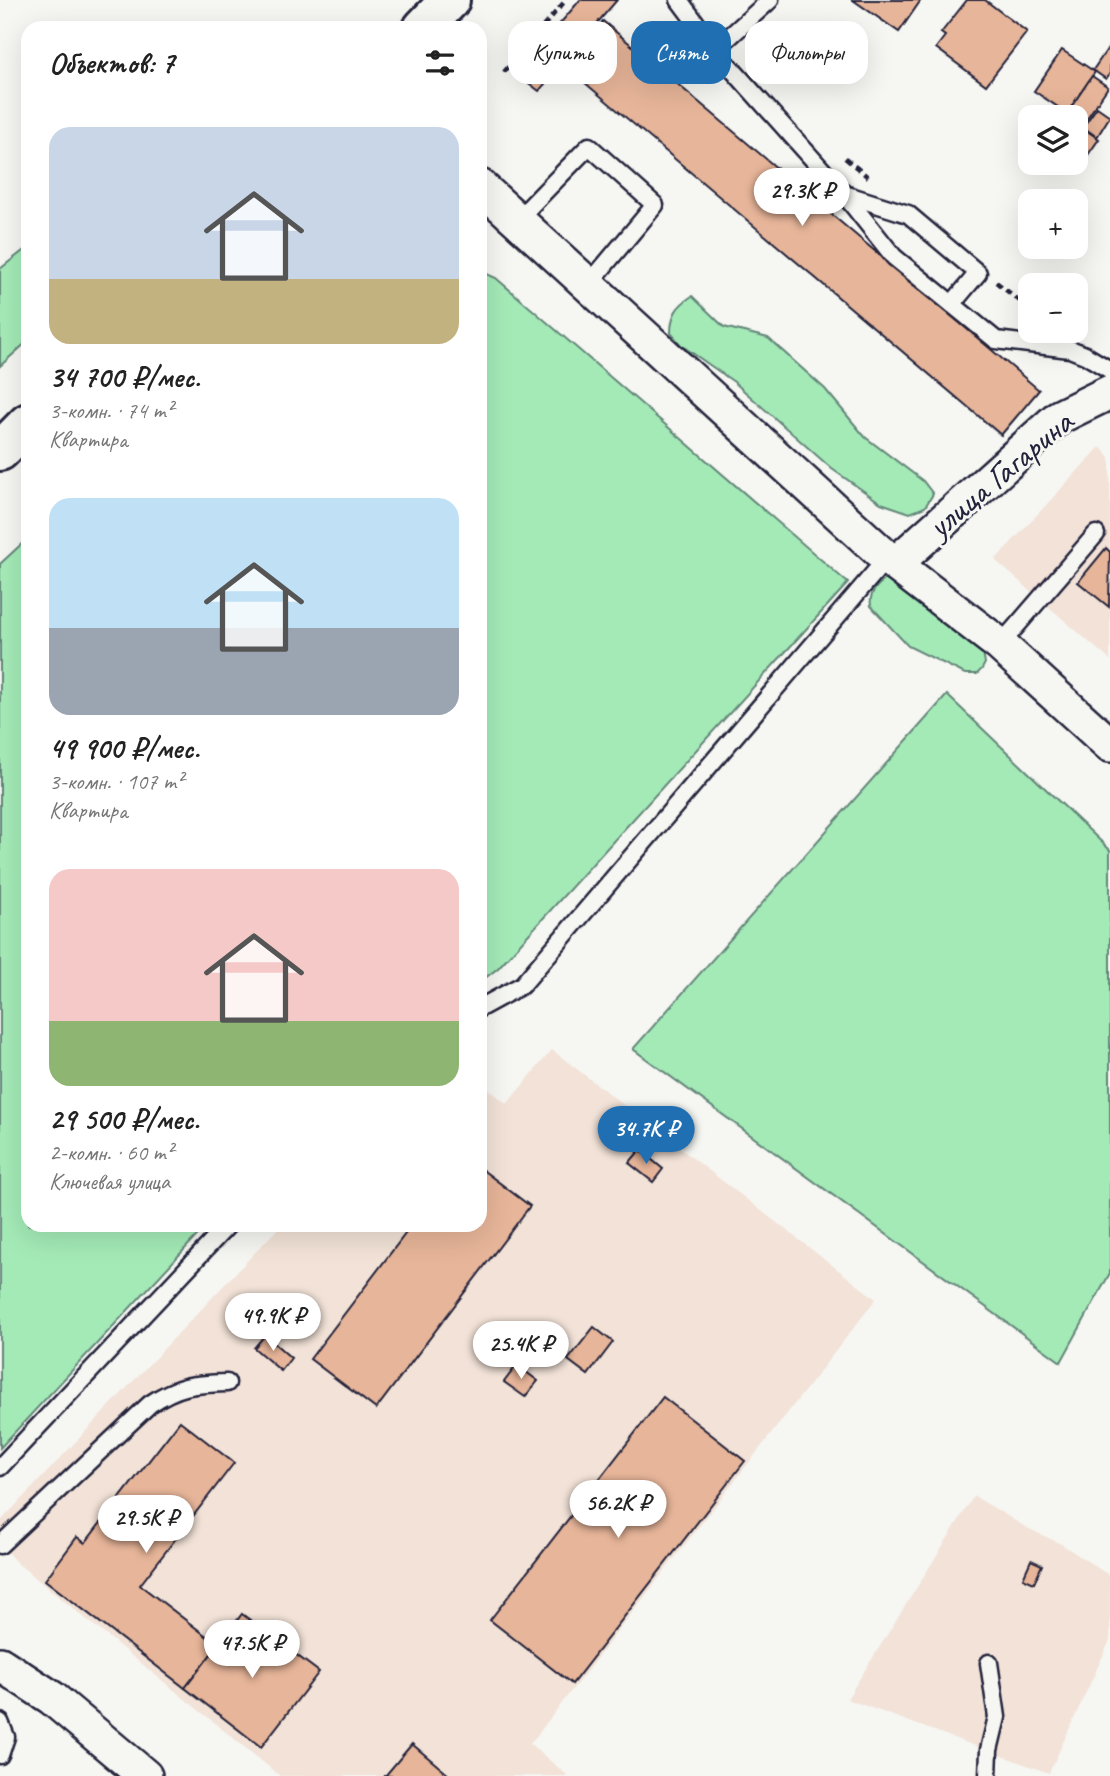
<!DOCTYPE html>
<html lang="ru">
<head>
<meta charset="utf-8">
<style>
  :root { --surface:#fff; --page:#f2f2f2; --text:#222; --muted:#767676; --accent:#1f6fb2 }
  body { margin:0; font-family:Caveat,sans-serif; background:var(--page); color:var(--text); height:100vh; display:flex; flex-direction:column; font-size:26px; white-space:nowrap }
  * { box-sizing:border-box; margin:0 }
  p { font-size:23px; color:var(--muted) }
  .icon { flex:none; width:38px; height:38px; fill:none; stroke:currentColor; stroke-width:2; stroke-linecap:round; stroke-linejoin:round }
  .map { position:relative; flex:1; overflow:hidden }
  .panel { position:absolute; left:21px; top:21px; width:466px; height:1211px; display:flex; flex-direction:column; background:var(--surface); border-radius:21px; box-shadow:0 7px 28px #0002 }
  .panel>* { flex:none }
  .hud { position:absolute; left:508px; top:21px; width:497px; height:63px; display:flex; gap:14px }
  .buttons { position:absolute; left:1018px; top:105px; display:grid; gap:14px }
  .buttons a { display:grid; place-items:center; width:70px; height:70px; border-radius:14px; background:var(--surface); box-shadow:0 7px 28px #0002; font-size:35px }
  .price { position:absolute; translate:-50% -60px; padding:0 16px; border-radius:24px; background:#fff; color:#222; font-size:23px; line-height:46px; filter:drop-shadow(0 2px 4px #0008) }
  .price::after { content:''; position:absolute; left:50%; top:42px; width:21px; height:16px; margin-left:-10px; background:inherit; clip-path:polygon(0 0,100% 0,50% 100%) }
  .price.active { background:var(--accent); color:#fff }
  ul { padding:0; list-style:none }
  li { display:grid; align-content:center; gap:14px; height:371px; padding:0 28px }
  li span { display:grid; place-items:center; height:217px; border-radius:21px; color:#555 }
  li>.icon { margin-inline-start:auto }
  span .icon { width:126px; height:126px; fill:#fffc; stroke-width:1 }
  li b { font-size:30px }
  h2 { display:flex; justify-content:space-between; align-items:center; height:84px; padding:0 28px; font-size:30px }
  .pill { padding:0 24px; border-radius:21px; background:var(--surface); box-shadow:0 7px 28px #0002; font-size:24px; line-height:63px }
  .pill.active { background:var(--accent); color:#fff }
  .map>svg:first-child { display:block }
  .built { fill:#f2e2d7 }
  .green { fill:#a4eab7; stroke:#638679; stroke-width:2 }
  .building { fill:#e7b599; stroke:#22223b; stroke-width:2 }
  .lines { fill:none; stroke-linecap:round; stroke-linejoin:round }
  .lane-casing { stroke:#22223b; stroke-width:21 }
  .street-casing { stroke:#22223b; stroke-width:38 }
  .primary-casing { stroke:#22223b; stroke-width:44 }
  .path { stroke:#22223b; stroke-width:4.5; stroke-dasharray:7 5; stroke-linecap:butt }
  .lane { stroke:#f6f6f2; stroke-width:16 }
  .street { stroke:#f6f6f2; stroke-width:33 }
  .primary { stroke:#f6f6f2; stroke-width:38 }
  .labels { text-anchor:middle; dominant-baseline:central; stroke-width:6; stroke-linejoin:round; paint-order:stroke }
  .street-label { font-size:35px; fill:#22223b; stroke:#f6f6f2 }
</style>
</head>
<body>
<div class="map">
<svg width="1110" height="1776" viewBox="0 0 1110 1776">
  <rect width="100%" height="100%" fill="#f6f6f2"/>
  <filter id="ink" filterUnits="userSpaceOnUse"><feTurbulence type="fractalNoise" baseFrequency=".0143" numOctaves="2"/><feDisplacementMap in="SourceGraphic" scale="14" xChannelSelector="R" yChannelSelector="G"/><feConvolveMatrix kernelMatrix="1 2 1 2 8 2 1 2 1" color-interpolation-filters="sRGB"/></filter>
  <g filter="url(#ink)">
    <g class="built">
      <path d="M 1100,447 L 1110,457 L 1110,660 L 995,560 Z"/>
      <path d="M 552,1050 L 876,1299 L 530,1744 L 568,1776 L 280,1776 L 16,1562 L 0,1544 L 0,1522 L 281,1225 L 480,1225 L 480,1082 L 507,1104 Z"/>
      <path d="M 974,1496 L 1027,1528 L 1061,1544 L 1110,1576 L 1110,1640 L 1049,1773 L 847,1699 Z"/>
    </g>
    <g class="green">
      <path d="M 28,247 L 28,341 L 0,366 L 0,269 Z"/>
      <path d="M 480,271 L 496,278 L 848,583 L 498,968 L 480,982 Z"/>
      <path d="M 692,296 L 724,327 L 768,338 L 825,389 L 865,437 L 923,481 L 933,494 L 925,507 L 910,513 L 881,503 L 832,469 L 734,382 L 681,345 L 671,333 C 671,314 677,306 692,296 Z"/>
      <path d="M 28,538 L 28,1225 L 207,1225 L 0,1448 L 0,564 Z"/>
      <path d="M 887,578 L 982,648 L 985,663 L 982,669 L 977,674 L 965,674 L 908,646 L 871,606 C 869,593 876,586 887,578 Z"/>
      <path d="M 947,695 L 1110,850 L 1110,1273 L 1061,1362 L 633,1049 Z"/>
    </g>
    <g class="building">
      <path d="M 580,0 L 617,0 L 539,91 L 517,74 Z"/>
      <path d="M 853,0 L 921,0 L 899,32 Z"/>
      <path d="M 967,0 L 985,0 L 1027,32 L 986,85 L 936,48 L 945,36 L 941,33 Z"/>
      <path d="M 603,21 L 1039,390 L 1001,435 L 565,66 Z"/>
      <path d="M 1110,45 L 1110,73 L 1106,79 L 1093,70 Z"/>
      <path d="M 1062,50 L 1095,72 L 1067,113 L 1034,91 Z"/>
      <path d="M 1092,76 L 1108,87 L 1083,124 L 1076,117 L 1067,113 Z"/>
      <path d="M 1056,107 L 1070,117 L 1049,117 Z"/>
      <path d="M 1097,107 L 1110,116 L 1097,137 L 1083,127 Z"/>
      <path d="M 1081,127 L 1099,139 L 1076,172 L 1062,163 L 1076,163 L 1076,134 Z"/>
      <path d="M 1106,548 L 1110,552 L 1109,607 L 1078,582 Z"/>
      <path d="M 640,1150 L 663,1169 L 653,1182 L 629,1163 Z"/>
      <path d="M 480,1168 L 530,1206 L 376,1409 L 310,1359 L 412,1225 L 480,1225 Z"/>
      <path d="M 594,1327 L 613,1342 L 588,1375 L 568,1360 Z"/>
      <path d="M 265,1335 L 291,1358 L 281,1371 L 254,1348 Z"/>
      <path d="M 517,1365 L 538,1381 L 525,1397 L 504,1382 Z"/>
      <path d="M 663,1397 L 745,1461 L 572,1684 L 490,1620 Z"/>
      <path d="M 180,1421 L 234,1463 L 140,1585 L 218,1645 L 185,1688 L 45,1580 L 77,1537 L 85,1543 Z"/>
      <path d="M 1031,1560 L 1042,1565 L 1034,1583 L 1023,1578 Z"/>
      <path d="M 242,1614 L 319,1672 L 261,1747 L 185,1688 Z"/>
      <path d="M 412,1744 L 450,1776 L 385,1776 Z"/>
    </g>
    <g class="lines">
      <g class="lane-casing">
        <g id="lane">
          <path d="M 679,0 L 723,59 L 843,193 L 894,257 L 996,340 L 1070,349 L 1085,355 L 1110,370"/>
          <path d="M 716,49 L 770,0"/>
          <path d="M 844,194 L 908,214 L 978,273 L 952,304"/>
          <path d="M 516,221 L 589,146 L 655,205 L 589,284"/>
          <path d="M 1000,645 L 1096,534"/>
          <path d="M 480,1008 L 522,985 L 887,558"/>
          <path d="M 0,1467 L 228,1225"/>
          <path d="M 0,1545 L 150,1404 C 178,1385 193,1384 227,1383"/>
          <path d="M 0,1722 L 6,1737 L 0,1755"/>
          <path d="M 988,1776 L 989,1750 L 997,1717 L 989,1663"/>
        </g>
      </g>
      <g class="street-casing">
        <g id="street">
          <path d="M 480,186 L 887,558 L 1000,645 L 1110,745"/>
          <path d="M 895,564 L 1059,417 L 1110,392"/>
          <path d="M 0,1664 L 52,1698 L 145,1776"/>
        </g>
      </g>
      <g class="primary-casing">
        <g id="primary">
          <path d="M 423,28 L 450,0"/>
          <path d="M 0,451 L 28,423"/>
        </g>
      </g>
      <g class="path">
        <path d="M 504,72 L 566,0"/>
        <path d="M 845,158 L 868,177"/>
        <path d="M 996,282 L 1031,310"/>
      </g>
      <use href="#lane" class="lane"/>
      <use href="#street" class="street"/>
      <use href="#primary" class="primary"/>
    </g>
  </g>
  <g class="labels">
    <g class="street-label">
      <text transform="translate(1000 474) rotate(-40)">улица Гагарина</text>
    </g>
  </g>
</svg>
<div class="buttons">
<a><svg class="icon" aria-label="layers" viewBox="0 0 24 24"><path d="M12 4l9 5-9 5-9-5zM3 14l9 5 9-5"/></svg></a>
<a>+</a>
<a>−</a>
</div>
<b class="price" style="left:802px;top:228px">29.3K ₽</b>
<b class="price active" style="left:646px;top:1166px">34.7K ₽</b>
<b class="price" style="left:273px;top:1353px">49.9K ₽</b>
<b class="price" style="left:521px;top:1381px">25.4K ₽</b>
<b class="price" style="left:618px;top:1540px">56.2K ₽</b>
<b class="price" style="left:146px;top:1555px">29.5K ₽</b>
<b class="price" style="left:252px;top:1680px">47.5K ₽</b>
<div class="hud">
<a class="pill">Купить</a>
<a class="pill active">Снять</a>
<a class="pill">Фильтры</a>
</div>
<section class="panel">
<h2>Объектов: 7<svg class="icon" aria-label="filters" viewBox="0 0 24 24"><path d="M4 7h16M4 17h16"/><circle cx="9" cy="7" r="2"/><circle cx="15" cy="17" r="2"/></svg></h2>
<ul>
<li><span style="background:linear-gradient(#c9d6e8 70%,#c2b280 0)"><svg class="icon" aria-label="home" viewBox="0 0 24 24"><path d="M3 11l9-7 9 7M6 9v11h12V9"/></svg></span><div><b>34 700 ₽/мес.</b><p>3-комн. · 74 m²</p><p>Квартира</p></div></li>
<li><span style="background:linear-gradient(#bfe0f5 60%,#9aa5b1 0)"><svg class="icon" aria-label="home" viewBox="0 0 24 24"><path d="M3 11l9-7 9 7M6 9v11h12V9"/></svg></span><div><b>49 900 ₽/мес.</b><p>3-комн. · 107 m²</p><p>Квартира</p></div></li>
<li><span style="background:linear-gradient(#f6c9c9 70%,#8fb573 0)"><svg class="icon" aria-label="home" viewBox="0 0 24 24"><path d="M3 11l9-7 9 7M6 9v11h12V9"/></svg></span><div><b>29 500 ₽/мес.</b><p>2-комн. · 60 m²</p><p>Ключевая улица</p></div></li>
</ul>
</section>
</div>
</body>
</html>
